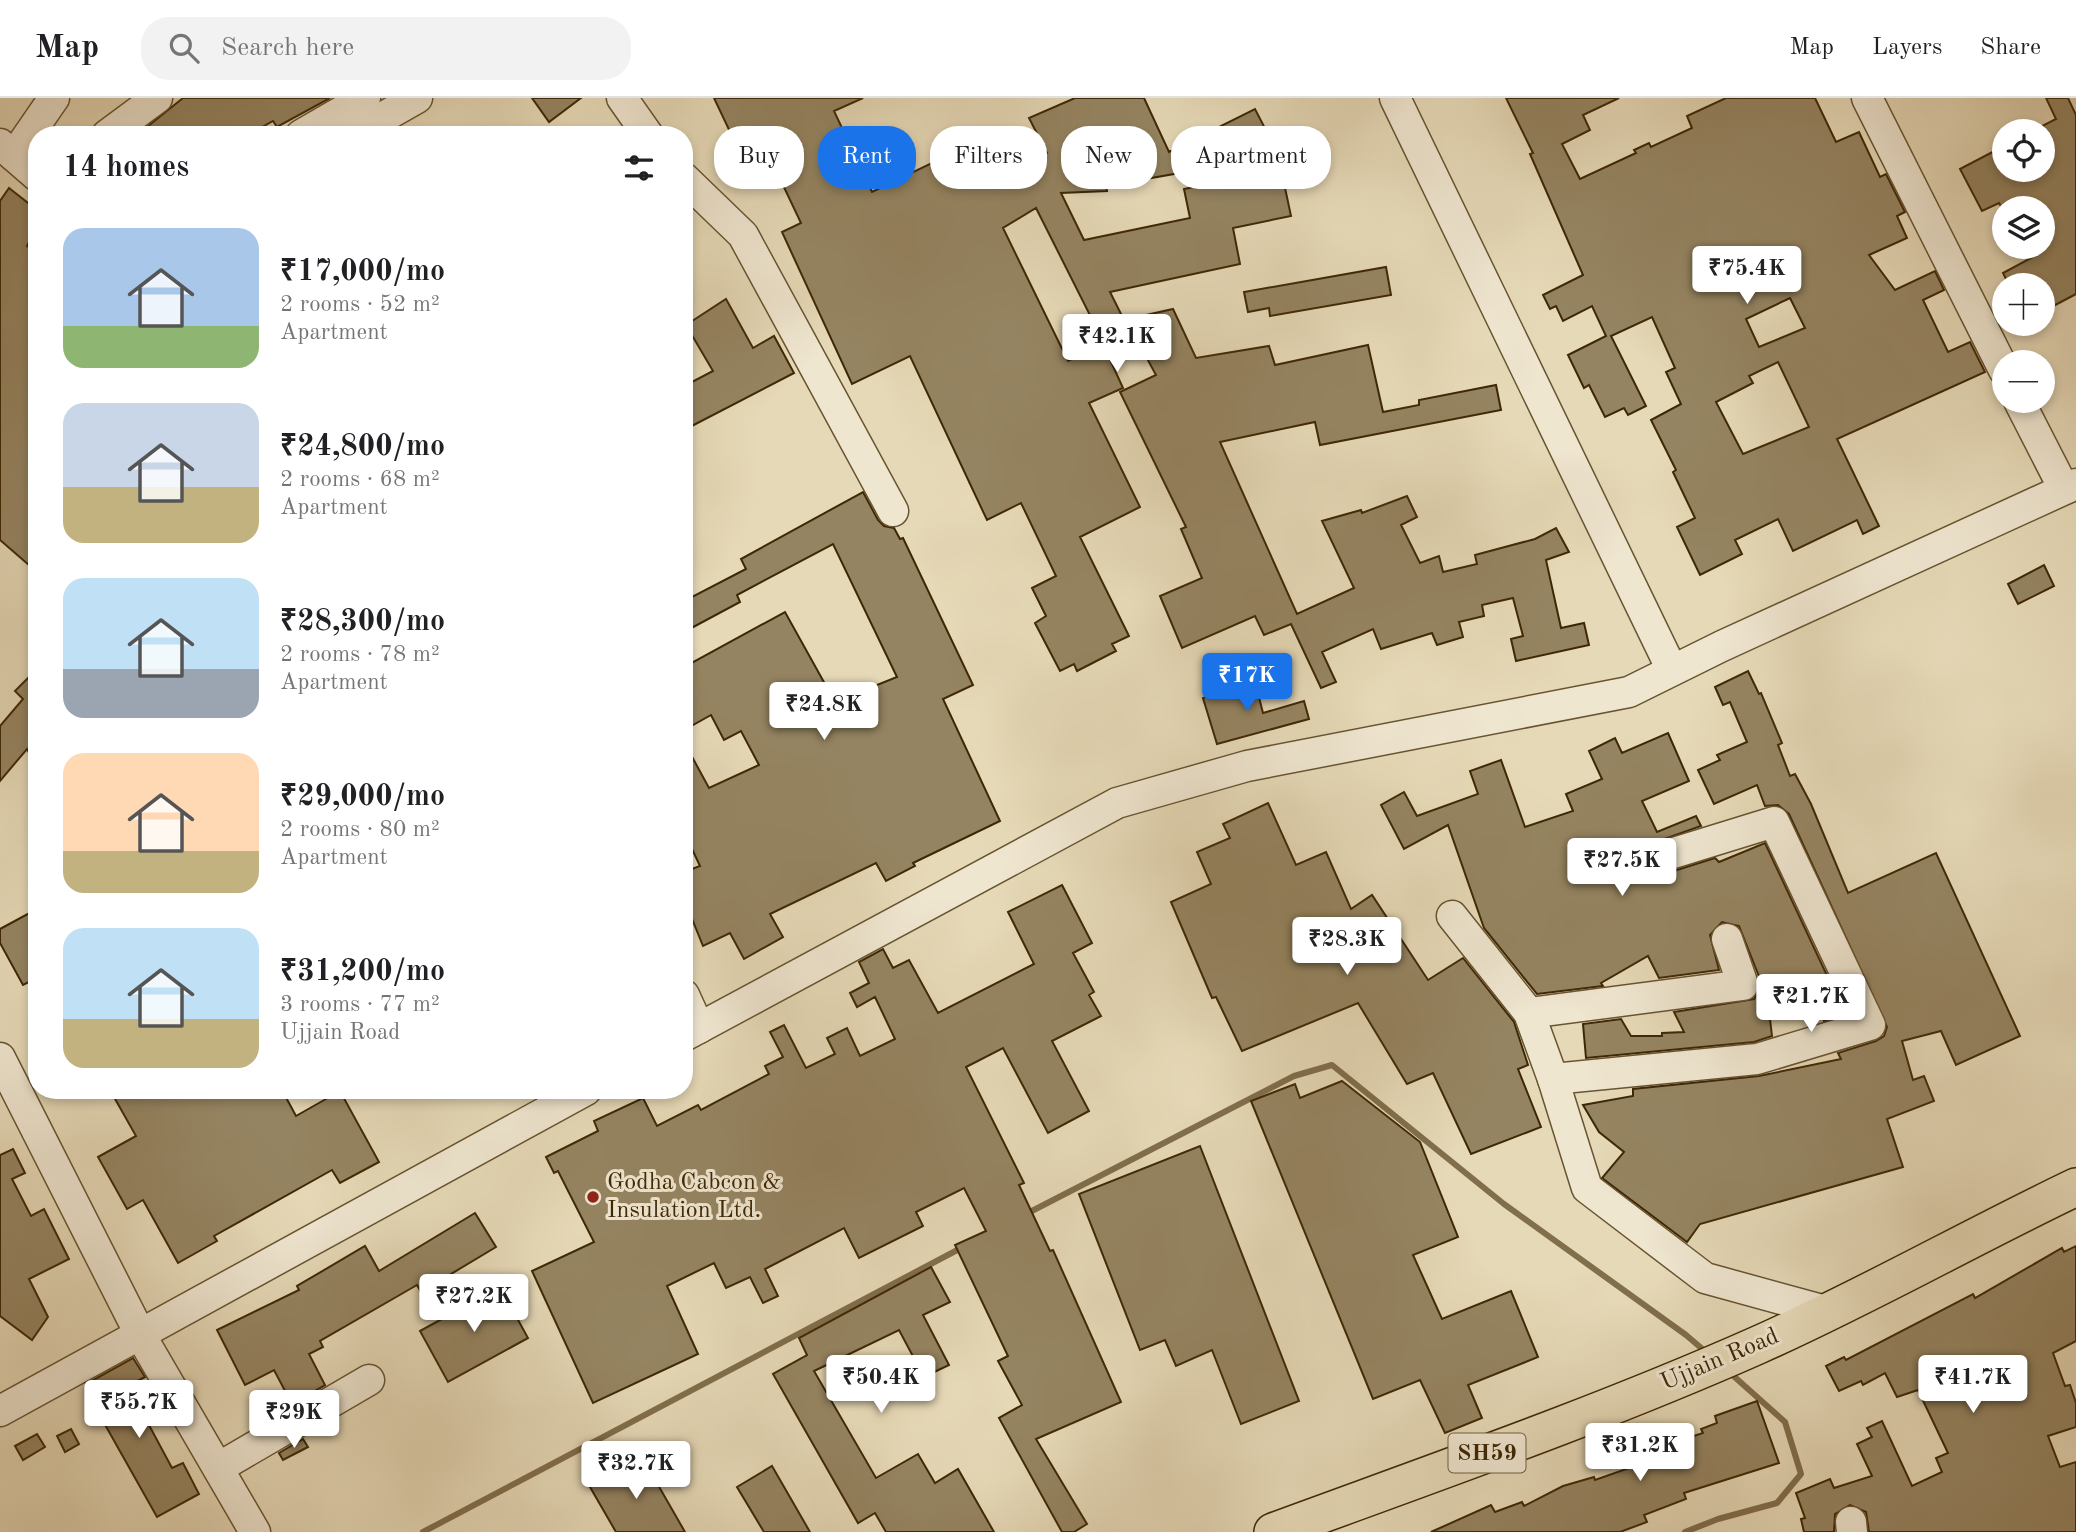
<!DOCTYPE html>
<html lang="en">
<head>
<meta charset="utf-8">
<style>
  :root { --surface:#fff; --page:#f2f2f2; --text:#202124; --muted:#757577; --line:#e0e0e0; --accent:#1a73e8 }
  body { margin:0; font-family:"Old Standard TT",serif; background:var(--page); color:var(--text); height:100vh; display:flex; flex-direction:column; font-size:26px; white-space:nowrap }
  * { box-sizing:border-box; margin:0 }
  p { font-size:23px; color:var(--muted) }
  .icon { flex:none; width:38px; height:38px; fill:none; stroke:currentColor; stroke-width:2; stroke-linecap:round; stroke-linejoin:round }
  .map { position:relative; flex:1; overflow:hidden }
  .side { position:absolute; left:28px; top:28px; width:665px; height:973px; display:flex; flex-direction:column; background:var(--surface); border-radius:28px; box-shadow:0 4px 10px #0003 }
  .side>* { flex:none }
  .top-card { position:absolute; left:714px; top:28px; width:665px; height:63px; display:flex; gap:14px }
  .controls { position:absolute; left:1992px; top:21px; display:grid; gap:14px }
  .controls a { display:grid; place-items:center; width:63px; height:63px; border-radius:50%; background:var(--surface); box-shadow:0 4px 10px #0003; font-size:35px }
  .price { position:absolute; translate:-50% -60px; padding:0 16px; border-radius:7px; background:#fff; color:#222; font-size:23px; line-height:46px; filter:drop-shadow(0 2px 4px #0008) }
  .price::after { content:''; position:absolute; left:50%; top:42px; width:21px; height:16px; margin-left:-10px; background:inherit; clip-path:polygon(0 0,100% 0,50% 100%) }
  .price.current { background:var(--accent); color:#fff }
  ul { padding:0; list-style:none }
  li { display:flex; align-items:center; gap:21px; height:175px; padding:0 35px }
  li span { display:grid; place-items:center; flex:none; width:196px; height:140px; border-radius:21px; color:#555 }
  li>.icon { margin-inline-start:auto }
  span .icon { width:84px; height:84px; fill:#fffc; stroke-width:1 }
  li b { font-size:30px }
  h2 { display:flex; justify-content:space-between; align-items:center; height:84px; padding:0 35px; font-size:30px }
  .pill { padding:0 24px; border-radius:28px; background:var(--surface); box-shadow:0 4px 10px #0003; font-size:24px; line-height:63px }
  .pill.current { background:var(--accent); color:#fff }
  header { display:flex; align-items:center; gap:42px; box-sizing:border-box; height:98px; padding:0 35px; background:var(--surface); border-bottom:2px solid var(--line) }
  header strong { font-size:33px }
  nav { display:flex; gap:38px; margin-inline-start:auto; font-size:24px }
  .search { width:490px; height:63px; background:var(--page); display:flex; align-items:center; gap:18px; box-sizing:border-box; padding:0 24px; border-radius:28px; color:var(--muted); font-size:26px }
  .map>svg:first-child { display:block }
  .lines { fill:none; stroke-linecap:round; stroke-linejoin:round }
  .stream { stroke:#816e4b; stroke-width:6 }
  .building { fill:#958461; stroke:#3e2804; stroke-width:2; fill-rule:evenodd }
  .minor-casing { stroke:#685431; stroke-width:33 }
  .major-casing { stroke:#3e2804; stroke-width:40 }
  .minor { stroke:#efe6d0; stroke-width:30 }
  .major { stroke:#e6d9b7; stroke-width:37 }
  .poi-dot { fill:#8f2418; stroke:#efe6d0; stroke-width:2.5 }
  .labels { text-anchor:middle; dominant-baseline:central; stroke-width:6; stroke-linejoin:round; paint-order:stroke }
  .shield { fill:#efe6d0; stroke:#736141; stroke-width:2 }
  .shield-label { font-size:23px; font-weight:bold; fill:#3e2804 }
  .poi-label { font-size:24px; fill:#3e2804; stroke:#efe6d0; text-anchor:start }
  .street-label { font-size:24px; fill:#3e2804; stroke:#efe6d0 }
</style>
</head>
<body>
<header>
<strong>Map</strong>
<div class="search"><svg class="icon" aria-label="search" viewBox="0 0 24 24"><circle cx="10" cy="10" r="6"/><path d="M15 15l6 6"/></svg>Search here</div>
<nav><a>Map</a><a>Layers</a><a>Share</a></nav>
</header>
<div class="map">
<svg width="2076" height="1434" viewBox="0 0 2076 1434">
  <rect width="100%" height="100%" fill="#e6d9b7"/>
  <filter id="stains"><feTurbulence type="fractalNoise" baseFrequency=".00286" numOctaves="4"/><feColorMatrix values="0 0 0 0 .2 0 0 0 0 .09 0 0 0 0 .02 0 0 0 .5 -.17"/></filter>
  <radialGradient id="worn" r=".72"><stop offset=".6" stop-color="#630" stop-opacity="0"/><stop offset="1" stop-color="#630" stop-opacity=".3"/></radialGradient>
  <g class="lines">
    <g class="stream">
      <path d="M 1026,1116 L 1294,978 L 1332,967 L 1504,1106 L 1686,1237 L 1707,1255"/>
      <path d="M 423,1434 L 963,1149"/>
      <path d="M 1685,1434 L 1718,1421 L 1777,1405 L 1801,1376 L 1785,1324 L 1729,1274"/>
    </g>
  </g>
  <g class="building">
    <path d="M 183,0 L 330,0 L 277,29 L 273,23 L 248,37 L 137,37 Z"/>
    <path d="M 532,0 L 581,0 L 549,24 Z"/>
    <path d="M 714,0 L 863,0 L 834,13 L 872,94 L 963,50 L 977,77 L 1013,60 L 1017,67 L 1047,55 L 1029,20 L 1075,0 L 1144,0 L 1169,54 L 1255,11 L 1270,40 L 1182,80 L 1180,75 L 1106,88 L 1107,93 L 1061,95 L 1084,142 L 1190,120 L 1184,91 L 1281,71 L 1291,118 L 1233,130 L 1240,166 L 1110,194 L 1124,222 L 1173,211 L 1196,260 L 1269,248 L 1275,267 L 1368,247 L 1383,314 L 1419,307 L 1419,302 L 1496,287 L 1501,312 L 1320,347 L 1315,324 L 1220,344 L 1297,516 L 1354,490 L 1322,423 L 1361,412 L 1362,415 L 1407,398 L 1417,419 L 1401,427 L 1420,465 L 1439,458 L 1443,474 L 1477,466 L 1475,457 L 1535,441 L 1556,430 L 1569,454 L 1546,462 L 1561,530 L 1584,525 L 1589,547 L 1516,563 L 1511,541 L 1523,538 L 1513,500 L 1482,507 L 1484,518 L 1459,524 L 1463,539 L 1437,547 L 1432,535 L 1381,551 L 1373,531 L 1322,554 L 1336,584 L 1321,590 L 1291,526 L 1264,537 L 1255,518 L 1182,550 L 1160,498 L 1202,480 L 1181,431 L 1186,429 L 1120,294 L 1156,277 L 1136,240 L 1108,253 L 1036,110 L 1003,130 L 1068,263 L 1103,246 L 1123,290 L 1089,305 L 1140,409 L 1080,439 L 1129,538 L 1112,546 L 1116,553 L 1077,573 L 1074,566 L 1060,573 L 1035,525 L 1046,518 L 1032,490 L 1056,478 L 1021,405 L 987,422 L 910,258 L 852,286 L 782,134 L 801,125 L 764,47 L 741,57 Z"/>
    <path d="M 1506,0 L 1619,0 L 1583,17 L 1590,32 L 1562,46 L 1580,81 L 1636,55 L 1634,52 L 1649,45 L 1651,49 L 1692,30 L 1687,18 L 1726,0 L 1815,0 L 1836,44 L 1859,34 L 1880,79 L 1886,76 L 1905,114 L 1897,118 L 1907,140 L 1869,157 L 1895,192 L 1935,173 L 1944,192 L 1923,202 L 1948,254 L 1970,244 L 1985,274 L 1837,341 L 1879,428 L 1863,436 L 1857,422 L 1793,453 L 1778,421 L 1735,442 L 1742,456 L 1700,477 L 1677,429 L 1695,420 L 1673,374 L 1676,372 L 1651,322 L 1681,306 L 1666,274 L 1675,270 L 1652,219 L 1611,238 L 1646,308 L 1628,317 L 1624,310 L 1605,319 L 1589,287 L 1584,290 L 1568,257 L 1606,238 L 1592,208 L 1563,223 L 1556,208 L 1550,211 L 1543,197 L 1583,177 L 1530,56 L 1533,55 ZM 1790,200 L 1805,230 L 1759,249 L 1746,221 ZM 1778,264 L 1809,329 L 1743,356 L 1716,304 L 1753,285 L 1749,278 Z"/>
    <path d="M 2046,0 L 2068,0 L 2076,17 L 2076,196 L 2042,214 L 2042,187 L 2009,187 L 2003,175 L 2042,154 L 2042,110 L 2002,110 L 1999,105 L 1982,113 L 1960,71 L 2004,48 L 2004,72 L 2042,72 L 2042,28 L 2056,21 Z"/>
    <path d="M 9,90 L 37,112 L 37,128 L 27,148 L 37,156 L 37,474 L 0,442 L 0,103 Z"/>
    <path d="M 1386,169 L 1391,197 L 1270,218 L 1269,210 L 1248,214 L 1244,194 Z"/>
    <path d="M 726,201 L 753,250 L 774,238 L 794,275 L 684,332 L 684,288 L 713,273 L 686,227 Z"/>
    <path d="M 863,394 L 878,422 L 884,428 L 894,430 L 900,441 L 903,440 L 973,587 L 943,601 L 1000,723 L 913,765 L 915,768 L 886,783 L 876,765 L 770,816 L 783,839 L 744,861 L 730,835 L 703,848 L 684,801 L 684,774 L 700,768 L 684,734 L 684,644 L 709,690 L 759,667 L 741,633 L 724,642 L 711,617 L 684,632 L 684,569 L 785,514 L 835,604 L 897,579 L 833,446 L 737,497 L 740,504 L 684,534 L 684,503 L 746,471 L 741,461 Z"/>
    <path d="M 2044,467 L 2054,488 L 2018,506 L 2008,486 Z"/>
    <path d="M 37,571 L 37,670 L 27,651 L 0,683 L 0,628 L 23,601 L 15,593 Z"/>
    <path d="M 1748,573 L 1759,596 L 1761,595 L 1782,645 L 1778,647 L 1790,678 L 1795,676 L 1811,706 L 1848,795 L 1936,755 L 2020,938 L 1956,967 L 1941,933 L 1902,943 L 1913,982 L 1924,978 L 1934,1003 L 1887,1021 L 1903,1069 L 1700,1126 L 1687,1144 L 1602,1080 L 1624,1054 L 1599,1034 L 1583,1007 L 1633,998 L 1633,991 L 1759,978 L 1841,961 L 1838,955 L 1876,943 L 1884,938 L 1887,929 L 1789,716 L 1778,707 L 1765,708 L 1757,687 L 1714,706 L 1698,672 L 1720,662 L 1717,657 L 1747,644 L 1730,604 L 1723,607 L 1715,589 Z"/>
    <path d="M 1254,580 L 1263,615 L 1304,603 L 1309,621 L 1217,646 L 1203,600 Z"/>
    <path d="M 1668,635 L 1689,683 L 1642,703 L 1657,734 L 1696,718 L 1701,728 L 1642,749 L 1637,758 L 1642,773 L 1658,778 L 1715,760 L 1719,764 L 1765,745 L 1845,916 L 1824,923 L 1807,885 L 1768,904 L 1772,938 L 1754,944 L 1586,960 L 1583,926 L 1621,921 L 1631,938 L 1662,938 L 1662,935 L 1684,934 L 1674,914 L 1754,901 L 1760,892 L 1760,881 L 1739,828 L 1722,824 L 1710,837 L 1719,872 L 1659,880 L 1648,858 L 1601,885 L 1603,888 L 1537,896 L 1484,830 L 1448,727 L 1404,751 L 1381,707 L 1404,694 L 1417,718 L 1478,696 L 1470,673 L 1501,662 L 1525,729 L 1573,713 L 1566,696 L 1602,681 L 1589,653 L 1615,640 L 1622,655 Z"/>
    <path d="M 1268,705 L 1296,767 L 1326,754 L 1351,811 L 1372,797 L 1428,882 L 1463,860 L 1514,924 L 1528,967 L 1518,971 L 1541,1029 L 1471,1056 L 1433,975 L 1407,986 L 1358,905 L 1242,953 L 1216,899 L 1212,900 L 1171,804 L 1211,786 L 1197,754 L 1230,740 L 1223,726 Z"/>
    <path d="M 1062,787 L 1092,845 L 1073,855 L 1094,894 L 1089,897 L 1101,918 L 1052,943 L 1089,1013 L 1048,1035 L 1003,950 L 966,969 L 1024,1085 L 1019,1087 L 1050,1153 L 1053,1152 L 1121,1304 L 1036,1341 L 1087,1426 L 1074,1434 L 1062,1434 L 999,1320 L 1022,1307 L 998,1263 L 1008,1258 L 955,1147 L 986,1133 L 964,1090 L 916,1114 L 923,1128 L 859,1160 L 844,1130 L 765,1171 L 778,1198 L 763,1205 L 750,1179 L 726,1190 L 714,1165 L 667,1188 L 698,1256 L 593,1305 L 532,1173 L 594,1144 L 558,1073 L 554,1075 L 546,1059 L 598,1033 L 594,1023 L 643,1000 L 657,1028 L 698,1007 L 701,1012 L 769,976 L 765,968 L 783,959 L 770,934 L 784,927 L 806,970 L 835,956 L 827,940 L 847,930 L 860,958 L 895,941 L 875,899 L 857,909 L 850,895 L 869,885 L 859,864 L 883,851 L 893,870 L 909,862 L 938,915 L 1034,866 L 1008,814 Z"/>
    <path d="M 37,811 L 37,880 L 23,887 L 0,845 L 0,831 Z"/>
    <path d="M 1342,983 L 1420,1044 L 1458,1139 L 1413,1157 L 1442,1221 L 1511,1193 L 1538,1259 L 1468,1287 L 1482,1320 L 1445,1335 L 1420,1282 L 1373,1301 L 1251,1003 L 1295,986 L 1300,1000 Z"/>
    <path d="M 110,992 L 282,992 L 296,1018 L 340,993 L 379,1064 L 340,1085 L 332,1072 L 214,1138 L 217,1143 L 178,1165 L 143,1102 L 127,1111 L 98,1059 L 136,1038 Z"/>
    <path d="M 1200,1048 L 1299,1303 L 1241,1326 L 1212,1252 L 1176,1268 L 1165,1242 L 1140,1252 L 1079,1096 Z"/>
    <path d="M 13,1051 L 25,1075 L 12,1081 L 31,1118 L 44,1111 L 69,1161 L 29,1181 L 48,1219 L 32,1242 L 0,1218 L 0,1057 Z"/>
    <path d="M 475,1115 L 496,1149 L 421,1194 L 417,1187 L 320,1243 L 323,1249 L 309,1256 L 325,1287 L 292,1306 L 274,1272 L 245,1287 L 217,1232 L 299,1192 L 297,1188 L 365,1148 L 379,1173 Z"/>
    <path d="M 2076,1148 L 2076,1243 L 2053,1255 L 2065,1288 L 2070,1287 L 2076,1305 L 2076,1329 L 2048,1338 L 2060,1369 L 2076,1364 L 2076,1434 L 1869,1434 L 1866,1414 L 1850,1407 L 1835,1416 L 1834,1434 L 1804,1434 L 1801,1421 L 1805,1420 L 1796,1395 L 1830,1381 L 1834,1390 L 1872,1378 L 1857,1346 L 1872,1339 L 1867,1330 L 1882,1323 L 1912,1388 L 1942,1374 L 1936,1360 L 1948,1355 L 1918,1292 L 1897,1299 L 1885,1275 L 1863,1287 L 1861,1283 L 1839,1293 L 1826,1268 L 1844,1259 L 1846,1262 L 1973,1196 L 1975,1200 L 2062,1150 L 2064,1154 Z"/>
    <path d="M 931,1169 L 950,1204 L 923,1217 L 949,1267 L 924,1279 L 899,1232 L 814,1273 L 876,1380 L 918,1356 L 935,1385 L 958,1371 L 994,1434 L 886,1434 L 875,1415 L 858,1425 L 773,1276 L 807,1257 L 799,1240 Z"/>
    <path d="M 500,1189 L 528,1240 L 448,1284 L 420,1233 Z"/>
    <path d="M 133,1260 L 145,1279 L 128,1288 L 172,1370 L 183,1365 L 199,1396 L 157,1419 L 99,1316 L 86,1286 Z"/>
    <path d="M 1757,1303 L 1779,1365 L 1684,1395 L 1686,1401 L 1644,1417 L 1647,1424 L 1620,1434 L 1431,1434 L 1491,1407 L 1495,1414 L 1522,1404 L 1524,1408 L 1563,1388 L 1594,1379 L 1595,1382 L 1635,1368 L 1633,1362 L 1647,1357 L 1646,1354 L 1703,1335 L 1701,1331 L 1717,1325 L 1715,1318 Z"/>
    <path d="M 71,1331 L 79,1346 L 65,1354 L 57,1338 Z"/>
    <path d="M 37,1336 L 45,1349 L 23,1362 L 15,1348 Z"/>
    <path d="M 303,1341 L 308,1349 L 283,1362 L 279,1355 Z"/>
    <path d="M 642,1359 L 685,1434 L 616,1434 L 590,1389 Z"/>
    <path d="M 772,1368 L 810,1434 L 764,1434 L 737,1389 Z"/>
  </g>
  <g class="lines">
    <g class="minor-casing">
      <g id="minor">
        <path d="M 622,0 L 648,37"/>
        <path d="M 1395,0 L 1672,572"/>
        <path d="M 1867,0 L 2004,272"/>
        <path d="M 107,37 L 157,0"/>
        <path d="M 301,37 L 365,0"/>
        <path d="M 352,37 L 417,0"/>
        <path d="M 0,46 L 37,78"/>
        <path d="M 14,58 L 54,0"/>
        <path d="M 684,80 L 743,137 L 893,413"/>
        <path d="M 2019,303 L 2064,391"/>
        <path d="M 1654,761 L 1774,724 L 1870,927 L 1757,961 L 1553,981 L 1587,1090 L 1705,1180 L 1818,1211 L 1822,1215"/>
        <path d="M 1452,818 L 1529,915 L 1553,981"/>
        <path d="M 684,897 L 699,930"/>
        <path d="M 1529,915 L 1743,887 L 1727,841"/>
        <path d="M 684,938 L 1117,705 L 1247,668 L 1629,594 L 1722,548 L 2076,386"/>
        <path d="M 0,960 L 141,1238 L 255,1434"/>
        <path d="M 0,1313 L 586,992"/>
        <path d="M 218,1370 L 369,1282"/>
        <path d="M 1851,1424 L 1852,1434"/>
      </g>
    </g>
    <g class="major-casing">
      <path id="major" d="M 1273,1434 C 1436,1374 1600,1317 1758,1247 C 1866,1199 1969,1140 2076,1089"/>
    </g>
    <use href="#minor" class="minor"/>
    <use href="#major" class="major"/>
  </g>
  <circle class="poi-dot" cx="593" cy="1099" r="7"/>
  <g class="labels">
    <rect class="shield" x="1448.5" y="1335.5" width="77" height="39" rx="5"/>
    <g class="shield-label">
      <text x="1487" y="1355">SH59</text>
    </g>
    <g class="poi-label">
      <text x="607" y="1085">Godha Cabcon &amp;<tspan x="607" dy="28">Insulation Ltd.</tspan></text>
    </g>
    <g class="street-label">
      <text transform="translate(1720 1262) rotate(-23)">Ujjain Road</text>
    </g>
  </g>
  <rect width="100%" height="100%" filter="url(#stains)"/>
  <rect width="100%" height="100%" fill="url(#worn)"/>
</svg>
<div class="controls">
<a><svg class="icon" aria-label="locate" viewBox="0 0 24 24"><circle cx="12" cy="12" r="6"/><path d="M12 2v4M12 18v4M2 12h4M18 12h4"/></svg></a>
<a><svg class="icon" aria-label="layers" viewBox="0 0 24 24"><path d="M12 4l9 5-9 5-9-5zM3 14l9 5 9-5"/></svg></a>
<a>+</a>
<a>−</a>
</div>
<b class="price" style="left:1747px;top:208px">₹75.4K</b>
<b class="price" style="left:1117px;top:276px">₹42.1K</b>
<b class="price current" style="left:1247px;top:615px">₹17K</b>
<b class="price" style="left:824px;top:644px">₹24.8K</b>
<b class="price" style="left:1622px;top:800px">₹27.5K</b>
<b class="price" style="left:1347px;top:879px">₹28.3K</b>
<b class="price" style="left:1811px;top:936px">₹21.7K</b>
<b class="price" style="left:474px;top:1236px">₹27.2K</b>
<b class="price" style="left:881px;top:1317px">₹50.4K</b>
<b class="price" style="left:1973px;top:1317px">₹41.7K</b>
<b class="price" style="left:139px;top:1342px">₹55.7K</b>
<b class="price" style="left:294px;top:1352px">₹29K</b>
<b class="price" style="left:1640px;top:1385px">₹31.2K</b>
<b class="price" style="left:636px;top:1403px">₹32.7K</b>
<div class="top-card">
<a class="pill">Buy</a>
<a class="pill current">Rent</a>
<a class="pill">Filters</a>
<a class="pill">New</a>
<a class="pill">Apartment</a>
</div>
<section class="side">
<h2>14 homes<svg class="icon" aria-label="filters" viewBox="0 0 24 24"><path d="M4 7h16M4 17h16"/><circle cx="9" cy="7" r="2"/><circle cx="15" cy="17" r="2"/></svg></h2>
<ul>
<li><span style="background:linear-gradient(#a9c7e8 70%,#8fb573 0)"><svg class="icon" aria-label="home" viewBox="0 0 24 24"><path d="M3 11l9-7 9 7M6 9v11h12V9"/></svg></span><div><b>₹17,000/mo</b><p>2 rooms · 52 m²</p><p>Apartment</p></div></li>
<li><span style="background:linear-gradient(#c9d6e8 60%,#c2b280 0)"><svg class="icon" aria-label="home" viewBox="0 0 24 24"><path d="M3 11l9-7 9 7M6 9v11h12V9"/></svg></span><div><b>₹24,800/mo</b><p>2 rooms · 68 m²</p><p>Apartment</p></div></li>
<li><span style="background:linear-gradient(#bfe0f5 65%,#9aa5b1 0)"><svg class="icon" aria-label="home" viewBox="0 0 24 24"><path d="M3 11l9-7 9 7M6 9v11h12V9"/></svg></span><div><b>₹28,300/mo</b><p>2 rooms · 78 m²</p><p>Apartment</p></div></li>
<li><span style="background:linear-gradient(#ffd9b3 70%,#c2b280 0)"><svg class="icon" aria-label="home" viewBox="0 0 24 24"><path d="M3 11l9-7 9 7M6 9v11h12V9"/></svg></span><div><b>₹29,000/mo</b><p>2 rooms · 80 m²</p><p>Apartment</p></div></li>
<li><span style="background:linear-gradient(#bfe0f5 65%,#c2b280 0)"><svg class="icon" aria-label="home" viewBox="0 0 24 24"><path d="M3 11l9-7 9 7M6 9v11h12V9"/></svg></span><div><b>₹31,200/mo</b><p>3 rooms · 77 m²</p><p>Ujjain Road</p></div></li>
</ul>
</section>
</div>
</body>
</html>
